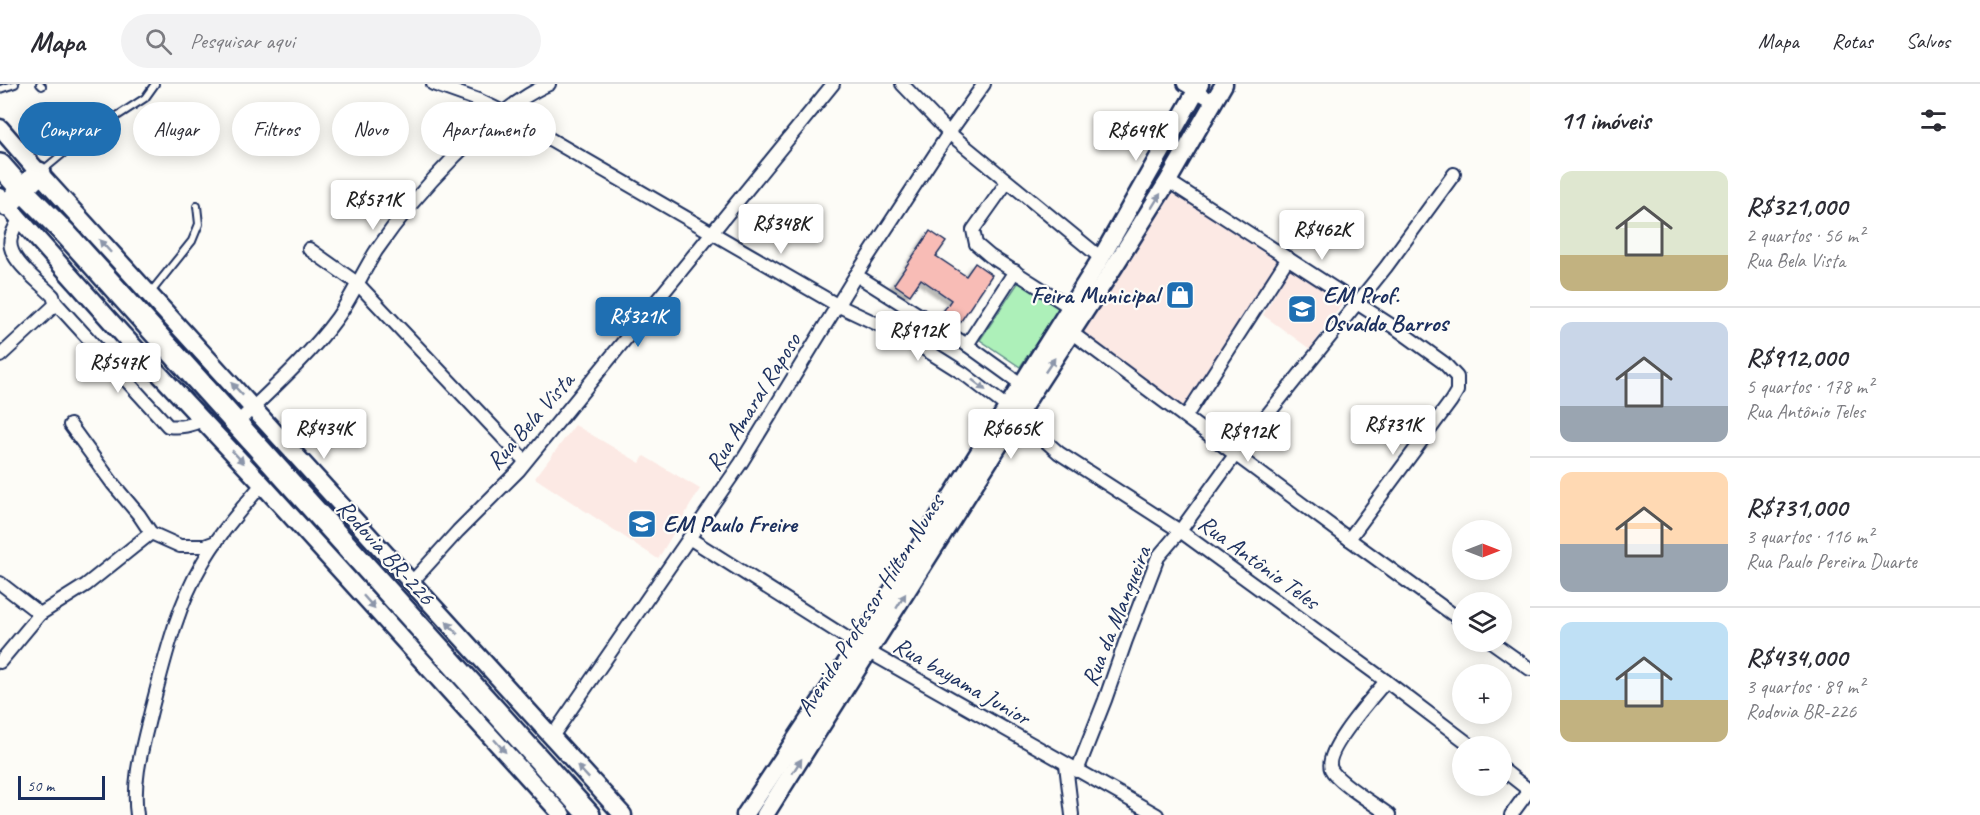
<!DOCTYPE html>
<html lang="pt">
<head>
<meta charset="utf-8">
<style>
  :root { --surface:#fff; --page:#f2f2f3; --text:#2b2b33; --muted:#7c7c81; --line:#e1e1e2; --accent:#1f6fb2 }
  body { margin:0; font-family:Caveat,sans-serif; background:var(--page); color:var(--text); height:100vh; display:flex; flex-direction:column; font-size:22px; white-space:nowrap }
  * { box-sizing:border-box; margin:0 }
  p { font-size:20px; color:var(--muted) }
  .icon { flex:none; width:33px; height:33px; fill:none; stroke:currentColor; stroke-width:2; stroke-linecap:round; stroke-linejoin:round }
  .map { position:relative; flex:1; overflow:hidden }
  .sheet { display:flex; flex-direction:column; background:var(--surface); width:450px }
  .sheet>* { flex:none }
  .banner { position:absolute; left:18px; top:18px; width:570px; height:54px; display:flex; gap:12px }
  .needle { width:39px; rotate:90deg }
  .tools { position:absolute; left:1452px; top:436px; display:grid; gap:12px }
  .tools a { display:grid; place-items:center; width:60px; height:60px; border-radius:50%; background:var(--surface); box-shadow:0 3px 15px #0003; font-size:30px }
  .scale { position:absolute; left:18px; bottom:15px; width:87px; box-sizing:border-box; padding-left:6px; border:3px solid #1b2f5e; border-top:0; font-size:16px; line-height:21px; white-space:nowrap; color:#1b2f5e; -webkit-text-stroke:4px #fdfcf7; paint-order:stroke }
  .price { position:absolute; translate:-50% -51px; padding:0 14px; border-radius:6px; background:#fff; color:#222; font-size:20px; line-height:39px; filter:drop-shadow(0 2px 3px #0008) }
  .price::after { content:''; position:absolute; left:50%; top:36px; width:18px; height:14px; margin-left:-9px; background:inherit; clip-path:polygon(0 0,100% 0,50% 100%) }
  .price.current { background:var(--accent); color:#fff }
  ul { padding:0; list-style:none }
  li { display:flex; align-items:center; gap:18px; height:150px; padding:0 30px }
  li+li { border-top:2px solid var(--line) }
  li span { display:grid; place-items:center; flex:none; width:168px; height:120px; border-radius:12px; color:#555 }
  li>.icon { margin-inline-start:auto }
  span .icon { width:72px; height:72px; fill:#fffc; stroke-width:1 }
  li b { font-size:26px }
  h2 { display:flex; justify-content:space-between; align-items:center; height:72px; padding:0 30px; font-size:26px }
  .chip { padding:0 21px; border-radius:27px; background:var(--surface); box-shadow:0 3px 15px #0003; font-size:21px; line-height:54px }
  .chip.current { background:var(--accent); color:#fff }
  header { display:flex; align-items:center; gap:36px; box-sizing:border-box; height:84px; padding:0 30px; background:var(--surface); border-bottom:2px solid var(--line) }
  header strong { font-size:28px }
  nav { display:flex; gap:33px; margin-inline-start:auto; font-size:21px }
  .search { width:420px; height:54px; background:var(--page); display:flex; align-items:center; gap:15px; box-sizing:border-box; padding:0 21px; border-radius:33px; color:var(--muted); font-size:22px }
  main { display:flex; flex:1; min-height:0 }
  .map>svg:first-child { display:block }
  .built { fill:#fce9e4 }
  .green { fill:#adf0b9; stroke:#64908c; stroke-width:1.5 }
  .building { fill:#f8bcb6; stroke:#1b2f5e; stroke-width:1.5; filter:url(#shadow) }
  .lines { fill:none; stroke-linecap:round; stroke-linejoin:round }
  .lane-casing { stroke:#1b2f5e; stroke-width:10 }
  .street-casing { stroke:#1b2f5e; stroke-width:16 }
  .secondary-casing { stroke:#1b2f5e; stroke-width:21 }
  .highway-casing { stroke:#1b2f5e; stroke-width:26 }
  .lane { stroke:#fdfcf7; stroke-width:6 }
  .street { stroke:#fdfcf7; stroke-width:12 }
  .secondary { stroke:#fdfcf7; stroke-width:16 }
  .highway { stroke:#fdfcf7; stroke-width:21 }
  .oneway { fill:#8c96aa }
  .labels { text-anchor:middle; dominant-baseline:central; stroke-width:4.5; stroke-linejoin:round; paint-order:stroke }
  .poi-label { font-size:24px; font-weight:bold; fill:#1b2f5e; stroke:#fdfcf7; text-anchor:start }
  .street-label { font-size:24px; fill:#1b2f5e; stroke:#fdfcf7 }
</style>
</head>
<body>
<header>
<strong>Mapa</strong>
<div class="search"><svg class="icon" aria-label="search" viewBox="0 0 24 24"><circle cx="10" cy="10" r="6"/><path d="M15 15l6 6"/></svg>Pesquisar aqui</div>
<nav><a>Mapa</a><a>Rotas</a><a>Salvos</a></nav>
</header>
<main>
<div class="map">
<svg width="1530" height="731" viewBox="0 0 1530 731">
  <defs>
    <filter id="shadow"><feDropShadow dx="-4" dy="4" stdDeviation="1.5" flood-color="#0004"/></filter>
  </defs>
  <rect width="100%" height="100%" fill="#fdfcf7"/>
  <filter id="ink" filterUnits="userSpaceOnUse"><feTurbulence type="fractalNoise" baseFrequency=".0167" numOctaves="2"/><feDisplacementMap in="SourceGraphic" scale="12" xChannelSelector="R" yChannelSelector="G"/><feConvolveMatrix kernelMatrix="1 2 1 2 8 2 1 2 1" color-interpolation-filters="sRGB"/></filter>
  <g filter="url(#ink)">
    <g class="built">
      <path d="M 1170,102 L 1282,175 L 1185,327 L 1078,248 Z"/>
      <path d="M 1290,184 L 1343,219 L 1310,265 L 1263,231 Z"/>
      <path d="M 575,341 L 640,379 L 644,372 L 700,405 L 658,475 L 535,394 Z"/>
    </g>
    <path class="green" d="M 1020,196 L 1060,223 L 1020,283 L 980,256 Z"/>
    <path class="building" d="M 930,147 L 946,158 L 936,172 L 966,192 L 975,179 L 992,191 L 959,240 L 942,229 L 951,216 L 921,195 L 910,211 L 894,200 Z"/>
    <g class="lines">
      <g class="lane-casing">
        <g id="lane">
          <path d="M 40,0 L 42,2"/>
          <path d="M 0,5 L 15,0"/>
          <path d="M 77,58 L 145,14 L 155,0"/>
          <path d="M 42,87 L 77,58 L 81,48 L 75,39"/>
          <path d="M 151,208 L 192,157 L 199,140 L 197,122"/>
        </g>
      </g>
      <g class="street-casing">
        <g id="street">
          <path d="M 433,0 L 478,16 L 503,28 L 837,221 L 907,254 L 964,290 L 1007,323"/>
          <path d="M 902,0 L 949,49 L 1101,174"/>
          <path d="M 1184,0 L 1213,17"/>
          <path d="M 1168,97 L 1397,245 L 1444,279 L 1457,293 L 1457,307 L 1451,317 L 1349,455"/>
          <path d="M 1007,98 L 973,146 L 976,160 L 990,172 L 1070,223"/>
          <path d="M 309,165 L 357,199 L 525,377"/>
          <path d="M 856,191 L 967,261 L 1021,300"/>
          <path d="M 55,218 L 168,342 C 181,344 191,341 203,336"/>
          <path d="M 1072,249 L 1349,455 L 1462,537"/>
          <path d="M 907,254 L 922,232"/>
          <path d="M 967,261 L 1015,187"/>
          <path d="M 0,272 L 54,222 L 55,218 L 53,212 C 40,198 5,174 11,154 C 12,148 16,141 19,136"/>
          <path d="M 1186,332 L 1288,174"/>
          <path d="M 1018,333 L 1059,369 L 1180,447 L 1386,597 L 1473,663"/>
          <path d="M 236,340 C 268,309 311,270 337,234 C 352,213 362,189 376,167 C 412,114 491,25 549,0"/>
          <path d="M 70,341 L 113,400 L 139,431 L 151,449 L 180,462 L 205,462 L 216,458"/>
          <path d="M 689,454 L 869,568 L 1157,731"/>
          <path d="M 0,499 L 40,530"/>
          <path d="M 411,499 L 458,447 L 519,386 L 833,0"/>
          <path d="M 1492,558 L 1530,585"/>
          <path d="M 0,578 L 40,530 L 86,501 L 151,449"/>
          <path d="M 1386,597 C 1374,612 1323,667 1331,685 C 1337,698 1376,721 1389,731"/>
          <path d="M 551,654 L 741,379 L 856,191 L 949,49 L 984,0"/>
          <path d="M 1066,681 L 1072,731"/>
          <path d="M 1502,685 L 1530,707"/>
          <path d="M 1077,687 L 1105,616 L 1126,556 L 1158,473 L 1180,447 L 1235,371 L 1386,183 L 1454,90"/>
          <path d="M 137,731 C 132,696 143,661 151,627 C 164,578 176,524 202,480 C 218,451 241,426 262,400"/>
          <path d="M 1511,731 L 1530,705"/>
        </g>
      </g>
      <g class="secondary-casing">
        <g id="secondary">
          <path d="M 0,44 L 39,89 L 623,731"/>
          <path d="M 0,113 L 123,251 L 262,400 L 562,731"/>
          <path d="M 745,731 L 858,561 L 1101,174 L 1200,0"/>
          <path d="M 765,731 L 1032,309 L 1114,183 L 1168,97 L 1224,0"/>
        </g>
      </g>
      <g class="highway-casing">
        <g id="highway">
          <path d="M 0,81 L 22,106 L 66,150 L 589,731"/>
          <path d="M 7,121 L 39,89"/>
        </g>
      </g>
      <use href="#lane" class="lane"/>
      <use href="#street" class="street"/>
      <use href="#secondary" class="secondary"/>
      <use href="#highway" class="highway"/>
    </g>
    <defs><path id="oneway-solid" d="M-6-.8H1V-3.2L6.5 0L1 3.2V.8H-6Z" transform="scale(1.5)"/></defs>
    <g class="oneway">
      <use href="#oneway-solid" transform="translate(1156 117) rotate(-58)"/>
      <use href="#oneway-solid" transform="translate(105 162) rotate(-132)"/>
      <use href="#oneway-solid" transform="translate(1050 281) rotate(-56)"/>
      <use href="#oneway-solid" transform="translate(979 301) rotate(38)"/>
      <use href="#oneway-solid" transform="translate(237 305) rotate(-133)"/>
      <use href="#oneway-solid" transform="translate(238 373) rotate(47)"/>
      <use href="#oneway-solid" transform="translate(901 517) rotate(-58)"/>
      <use href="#oneway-solid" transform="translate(369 518) rotate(48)"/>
      <use href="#oneway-solid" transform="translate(452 544) rotate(-132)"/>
      <use href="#oneway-solid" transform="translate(500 662) rotate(48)"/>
      <use href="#oneway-solid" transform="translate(797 682) rotate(-57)"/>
      <use href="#oneway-solid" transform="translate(583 688) rotate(-133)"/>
    </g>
  </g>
  <defs>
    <g id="shop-square" transform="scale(1.5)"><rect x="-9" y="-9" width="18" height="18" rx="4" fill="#1f6fb2" stroke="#fdfcf7"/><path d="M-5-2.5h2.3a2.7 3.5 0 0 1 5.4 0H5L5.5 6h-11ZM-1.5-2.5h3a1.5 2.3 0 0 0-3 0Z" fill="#fff"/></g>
    <g id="school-square" transform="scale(1.5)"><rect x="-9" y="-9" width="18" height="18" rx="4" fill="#1f6fb2" stroke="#fdfcf7"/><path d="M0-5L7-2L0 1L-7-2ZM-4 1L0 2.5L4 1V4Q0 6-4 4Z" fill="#fff"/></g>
  </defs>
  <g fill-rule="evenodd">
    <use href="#shop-square" x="1180" y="211"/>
    <use href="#school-square" x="1302" y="225"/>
    <use href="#school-square" x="642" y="440"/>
  </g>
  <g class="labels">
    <g class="poi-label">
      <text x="1159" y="211" text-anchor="end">Feira Municipal</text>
      <text x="1323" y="211">EM Prof.<tspan x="1323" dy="28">Osvaldo Barros</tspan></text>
      <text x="663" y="440">EM Paulo Freire</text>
    </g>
    <g class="street-label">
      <text transform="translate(753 318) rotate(-58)">Rua Amaral Raposo</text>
      <text transform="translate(530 337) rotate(-49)">Rua Bela Vista</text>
      <text transform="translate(386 468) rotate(48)">Rodovia BR-226</text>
      <text transform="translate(1259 478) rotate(36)">Rua Antônio Teles</text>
      <text transform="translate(870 521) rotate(-58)">Avenida Professor Hilton Nunes</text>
      <text transform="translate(1116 532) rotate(-68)">Rua da Mangueira</text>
      <text transform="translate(962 597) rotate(30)">Rua bayama Junior</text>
    </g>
  </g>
</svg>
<div class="tools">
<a><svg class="needle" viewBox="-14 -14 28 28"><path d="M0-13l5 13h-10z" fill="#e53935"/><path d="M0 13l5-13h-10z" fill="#7c7c81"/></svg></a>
<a><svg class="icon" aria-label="layers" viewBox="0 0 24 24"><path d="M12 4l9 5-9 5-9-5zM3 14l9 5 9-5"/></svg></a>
<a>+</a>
<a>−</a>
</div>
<div class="scale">50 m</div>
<b class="price" style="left:1136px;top:78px">R$649K</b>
<b class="price" style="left:373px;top:147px">R$571K</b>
<b class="price" style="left:781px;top:171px">R$348K</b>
<b class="price" style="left:1322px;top:177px">R$462K</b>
<b class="price current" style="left:638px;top:264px">R$321K</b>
<b class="price" style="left:918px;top:278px">R$912K</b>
<b class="price" style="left:118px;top:310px">R$547K</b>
<b class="price" style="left:1393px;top:372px">R$731K</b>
<b class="price" style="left:324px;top:376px">R$434K</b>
<b class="price" style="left:1011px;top:376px">R$665K</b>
<b class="price" style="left:1248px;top:379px">R$912K</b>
<div class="banner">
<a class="chip current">Comprar</a>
<a class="chip">Alugar</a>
<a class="chip">Filtros</a>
<a class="chip">Novo</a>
<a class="chip">Apartamento</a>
</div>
</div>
<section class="sheet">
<h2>11 imóveis<svg class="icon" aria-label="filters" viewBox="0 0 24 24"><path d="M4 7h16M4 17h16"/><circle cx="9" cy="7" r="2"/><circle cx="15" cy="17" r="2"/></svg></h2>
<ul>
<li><span style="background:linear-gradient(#dfe7d0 70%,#c2b280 0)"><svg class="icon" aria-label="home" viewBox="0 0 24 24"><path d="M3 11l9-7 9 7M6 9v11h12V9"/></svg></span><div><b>R$321,000</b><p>2 quartos · 56 m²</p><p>Rua Bela Vista</p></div></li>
<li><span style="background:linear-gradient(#c9d6e8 70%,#9aa5b1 0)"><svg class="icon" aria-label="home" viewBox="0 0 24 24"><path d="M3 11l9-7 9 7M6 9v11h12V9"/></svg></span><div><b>R$912,000</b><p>5 quartos · 178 m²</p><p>Rua Antônio Teles</p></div></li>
<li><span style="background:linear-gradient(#ffd9b3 60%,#9aa5b1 0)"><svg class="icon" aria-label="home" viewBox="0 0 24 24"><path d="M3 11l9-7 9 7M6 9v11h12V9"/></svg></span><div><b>R$731,000</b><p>3 quartos · 116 m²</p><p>Rua Paulo Pereira Duarte</p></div></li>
<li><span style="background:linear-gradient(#bfe0f5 65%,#c2b280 0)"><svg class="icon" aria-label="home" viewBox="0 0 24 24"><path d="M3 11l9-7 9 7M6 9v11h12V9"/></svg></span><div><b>R$434,000</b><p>3 quartos · 89 m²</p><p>Rodovia BR-226</p></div></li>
</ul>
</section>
</main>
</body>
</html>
